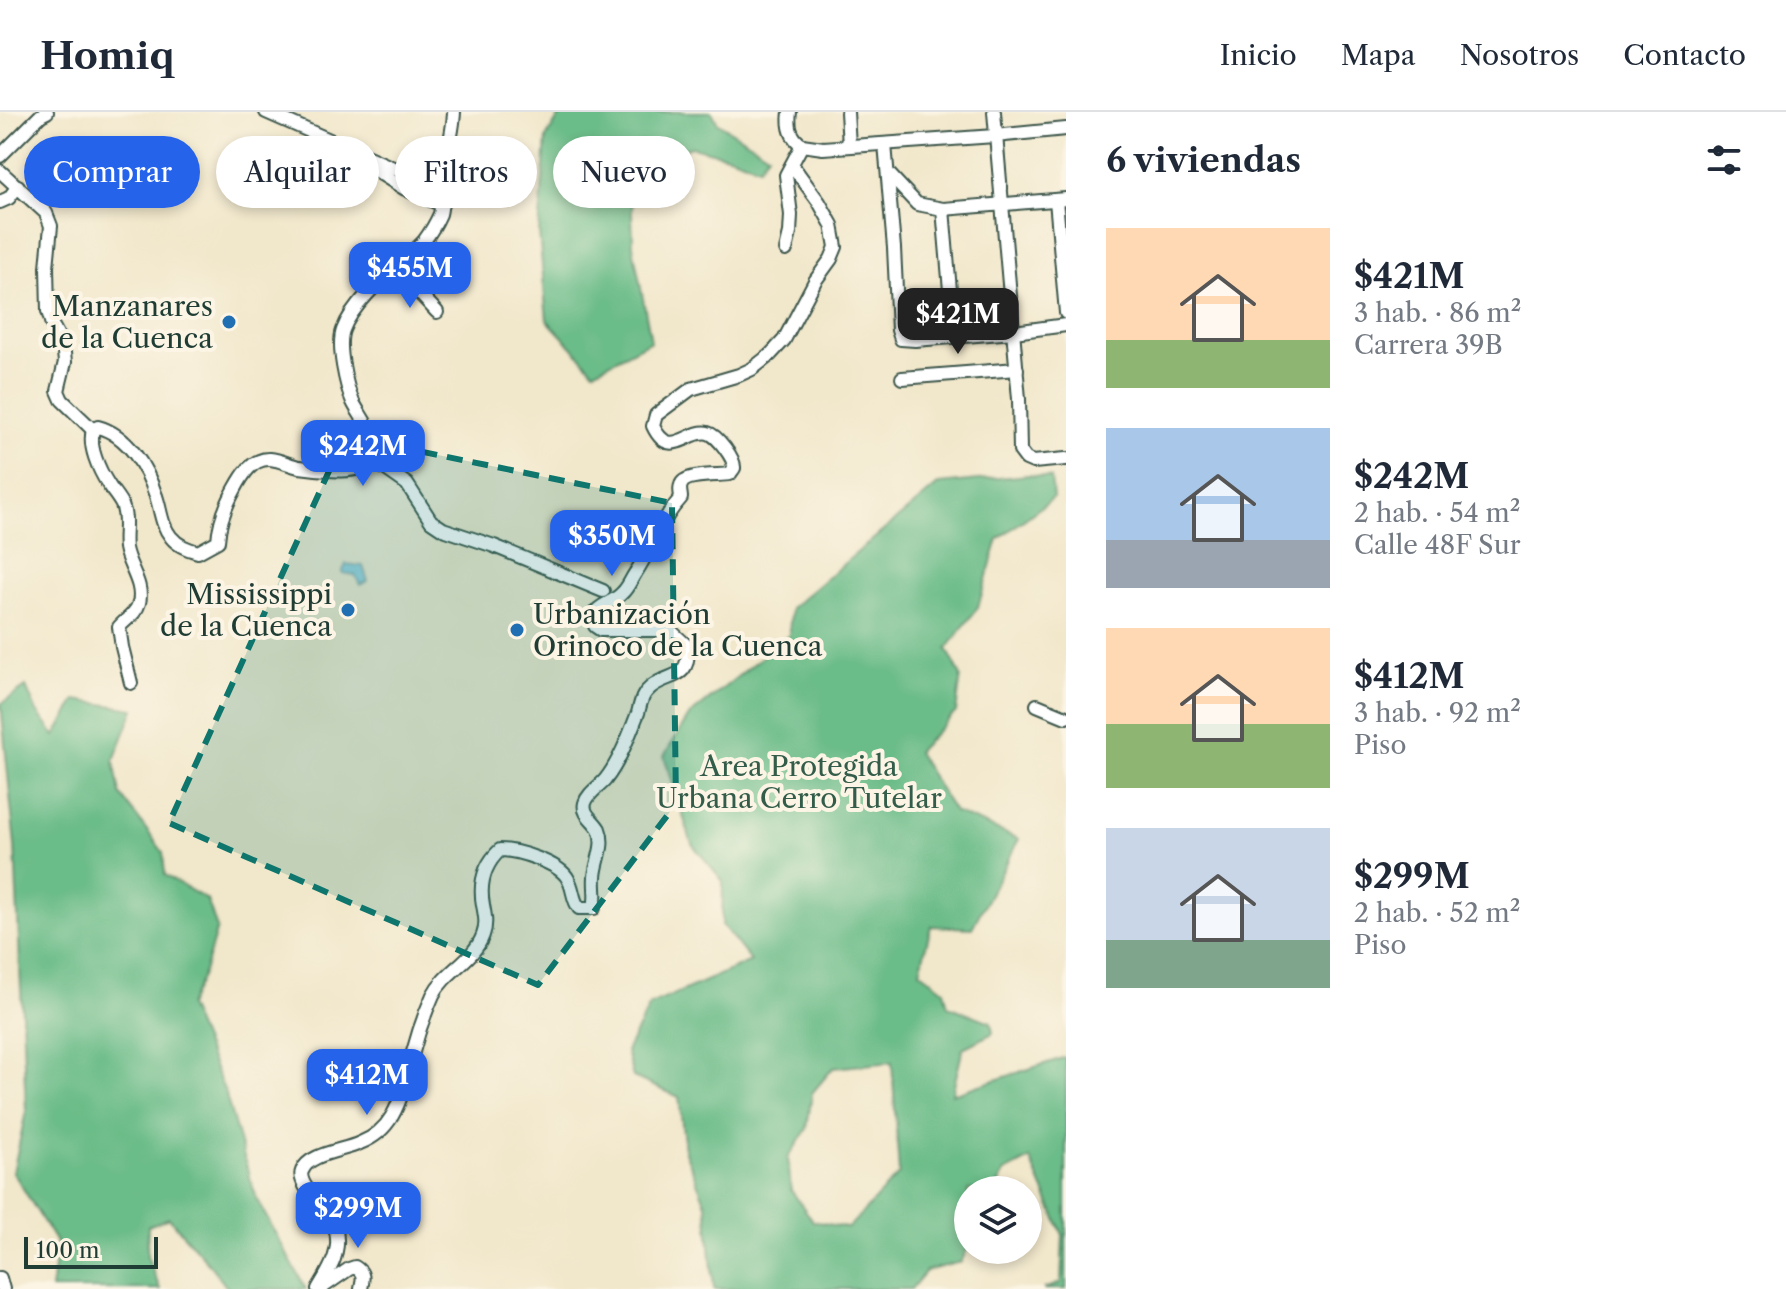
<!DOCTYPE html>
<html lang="es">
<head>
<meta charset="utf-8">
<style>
  :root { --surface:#fff; --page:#f2f2f3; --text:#1f2937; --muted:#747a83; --line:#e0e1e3; --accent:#2563eb }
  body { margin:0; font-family:"Libre Caslon Text",serif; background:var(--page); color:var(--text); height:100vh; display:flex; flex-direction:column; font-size:30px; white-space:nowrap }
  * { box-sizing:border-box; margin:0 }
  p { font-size:26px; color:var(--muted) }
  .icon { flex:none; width:44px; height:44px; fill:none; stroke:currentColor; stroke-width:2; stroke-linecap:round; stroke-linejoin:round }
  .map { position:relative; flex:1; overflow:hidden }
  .details { display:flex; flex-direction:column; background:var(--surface); width:720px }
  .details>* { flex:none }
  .banner { position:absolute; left:24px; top:24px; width:760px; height:72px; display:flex; gap:16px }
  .controls { position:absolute; left:954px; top:1064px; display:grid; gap:16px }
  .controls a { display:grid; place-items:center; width:88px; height:88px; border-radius:50%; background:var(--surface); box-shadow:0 4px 12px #0003; font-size:40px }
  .scale { position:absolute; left:24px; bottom:20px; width:134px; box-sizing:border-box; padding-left:8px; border:4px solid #1f3d34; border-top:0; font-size:22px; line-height:28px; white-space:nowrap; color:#1f3d34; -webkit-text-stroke:6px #fcf5e5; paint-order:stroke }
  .price { position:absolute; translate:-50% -68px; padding:0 18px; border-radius:16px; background:var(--accent); color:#fff; font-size:26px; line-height:52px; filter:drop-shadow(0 2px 4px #0008) }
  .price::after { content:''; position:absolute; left:50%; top:48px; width:24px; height:18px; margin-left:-12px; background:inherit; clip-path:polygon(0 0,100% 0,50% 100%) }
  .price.selected { background:#222; color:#fff }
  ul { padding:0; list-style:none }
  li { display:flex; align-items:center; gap:24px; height:200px; padding:0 40px }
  li span { display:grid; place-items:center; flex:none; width:224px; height:160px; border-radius:0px; color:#555 }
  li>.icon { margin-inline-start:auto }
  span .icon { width:96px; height:96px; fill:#fffc; stroke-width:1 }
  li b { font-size:34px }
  h2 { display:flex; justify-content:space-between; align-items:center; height:96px; padding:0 40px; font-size:34px }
  .tag { padding:0 28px; border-radius:36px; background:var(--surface); box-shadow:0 4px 12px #0003; font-size:28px; line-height:72px }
  .tag.selected { background:var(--accent); color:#fff }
  header { display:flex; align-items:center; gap:48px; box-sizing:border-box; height:112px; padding:0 40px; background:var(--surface); border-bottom:2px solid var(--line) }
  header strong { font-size:38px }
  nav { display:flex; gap:44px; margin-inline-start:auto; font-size:28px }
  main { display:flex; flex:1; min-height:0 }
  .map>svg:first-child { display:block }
  .forest { fill:#6bbc88; stroke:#457c5e; stroke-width:2; fill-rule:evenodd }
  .water { fill:#63bfe1; stroke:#417e8a; stroke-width:2 }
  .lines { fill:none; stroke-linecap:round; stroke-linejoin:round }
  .minor-casing { stroke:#3e564b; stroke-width:16 }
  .minor { stroke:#fff; stroke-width:12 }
  .marked { fill:#0f766e; fill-opacity:0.2; stroke:#0f766e; stroke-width:6; stroke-dasharray:16 10; stroke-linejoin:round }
  .poi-dot { fill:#1f6fb2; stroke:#fcf5e5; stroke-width:3 }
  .labels { text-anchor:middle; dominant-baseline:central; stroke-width:8; stroke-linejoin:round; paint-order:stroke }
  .poi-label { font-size:28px; fill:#1f3d34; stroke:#fcf5e5; text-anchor:end }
  .park-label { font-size:28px; fill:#335d4a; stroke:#fcf5e5 }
</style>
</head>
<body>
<header>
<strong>Homiq</strong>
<nav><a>Inicio</a><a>Mapa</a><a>Nosotros</a><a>Contacto</a></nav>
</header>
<main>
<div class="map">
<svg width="1066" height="1177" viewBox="0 0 1066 1177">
  <rect width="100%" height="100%" fill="#fcf5e5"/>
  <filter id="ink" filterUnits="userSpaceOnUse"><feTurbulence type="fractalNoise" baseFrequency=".0125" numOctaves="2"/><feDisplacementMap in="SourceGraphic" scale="16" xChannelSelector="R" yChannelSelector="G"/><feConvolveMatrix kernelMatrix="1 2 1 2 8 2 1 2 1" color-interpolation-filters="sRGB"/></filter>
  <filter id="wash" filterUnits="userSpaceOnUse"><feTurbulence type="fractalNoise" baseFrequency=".006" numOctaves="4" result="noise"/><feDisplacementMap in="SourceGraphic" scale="32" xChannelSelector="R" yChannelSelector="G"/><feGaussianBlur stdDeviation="1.8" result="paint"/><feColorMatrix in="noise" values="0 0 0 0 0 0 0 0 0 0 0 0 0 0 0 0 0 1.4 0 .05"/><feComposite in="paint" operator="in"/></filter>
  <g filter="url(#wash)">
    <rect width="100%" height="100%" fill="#f1e7cb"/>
    <g class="forest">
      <path d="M 562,0 L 712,0 L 718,11 L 768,42 L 759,55 L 732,45 L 692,35 L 658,45 L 630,35 L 633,134 L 651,229 L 594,259 L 547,208 L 539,121 L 546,26 Z"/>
      <path d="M 1028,363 L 1051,366 L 1053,386 L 998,427 L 978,495 L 947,537 L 961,564 L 956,600 L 917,640 L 954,700 L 1019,727 L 972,816 L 931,814 L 920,859 L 944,878 L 948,894 L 991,910 L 993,921 L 963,936 L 952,982 L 1066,945 L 1066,1177 L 1044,1177 L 1061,1171 L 1063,1123 L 1030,1047 L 1005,1060 L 996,1078 L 968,1078 L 968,1136 L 961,1150 L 926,1159 L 911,1177 L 714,1177 L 706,1092 L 685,1040 L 679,985 L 633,965 L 626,939 L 650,893 L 751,849 L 722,813 L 723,769 L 692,732 L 664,644 L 689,604 L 789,523 L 791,496 L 939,372 ZM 892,950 L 899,1062 L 848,1116 L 813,1109 L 791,1078 L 788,1046 L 807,1017 L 812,981 L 833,956 Z"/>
      <path d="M 26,575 L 36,598 L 55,624 L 76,588 L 134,597 L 114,648 L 120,682 L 163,740 L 165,763 L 207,788 L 217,816 L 204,860 L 188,894 L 225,980 L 256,1086 L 306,1177 L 228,1177 L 209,1152 L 169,1106 L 148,1114 L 147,1144 L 160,1177 L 51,1177 L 57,1132 L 13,1060 L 26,999 L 15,734 L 1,592 Z"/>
    </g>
    <path class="water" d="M 346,452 L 363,454 L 368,469 L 360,473 L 355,463 L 342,461 Z"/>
  </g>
  <g filter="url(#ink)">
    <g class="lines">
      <g class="minor-casing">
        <g id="minor">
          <path d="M 266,0 L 441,77"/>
          <path d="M 790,0 C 788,14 790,25 802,33"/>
          <path d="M 847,0 L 849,34"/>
          <path d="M 994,0 L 1019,287 L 1020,339 L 1026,347 L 1033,350 L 1066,347"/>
          <path d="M 885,32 L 894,136 L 898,218 L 901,227 L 915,228 L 1014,220 L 1066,213"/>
          <path d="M 802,33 L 823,36 L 995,24 L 1066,17"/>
          <path d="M 0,44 L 41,3 L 47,0"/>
          <path d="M 354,45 L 405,77 L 442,93"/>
          <path d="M 0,59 L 46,101 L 51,114 L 47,155 L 48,199 L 52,213 L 62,231 L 64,241 L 65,250 L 58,279 L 62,288 L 93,318"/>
          <path d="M 888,61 L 917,92 L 943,97 L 1066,87"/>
          <path d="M 1056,88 L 1066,201"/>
          <path d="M 0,90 L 9,86 L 18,74"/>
          <path d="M 943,97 L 954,225"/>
          <path d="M 786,138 L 790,121 L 791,103 L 786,63 L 802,33"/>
          <path d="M 395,155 L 437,200"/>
          <path d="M 902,266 L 1017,257"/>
          <path d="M 374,344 L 380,353 L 407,372 L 431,409 L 443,417 L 494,434 L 603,479"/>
          <path d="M 131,571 L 122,535 L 119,515 C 126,507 136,502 139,491 C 144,472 128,454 125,436 C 123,422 128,407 122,393 C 118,385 112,379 108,372 C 99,358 88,334 93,318 L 98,315 C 128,323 147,356 156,384 C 161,398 161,413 171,425 C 178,434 188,437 198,440 L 218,429 C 219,410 226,393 235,377 C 242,364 252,346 270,347 C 280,348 290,353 299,355 C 317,357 357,364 370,350 C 386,334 360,305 353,290 C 346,274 337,234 343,218 C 352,193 382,167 402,149 C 409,143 418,136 424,129 C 430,121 436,111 440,102 C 443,92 440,82 441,72 C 445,48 453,24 454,0"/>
          <path d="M 1037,593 L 1066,605"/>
          <path d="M 0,1166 L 3,1177"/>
          <path d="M 318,1177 C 325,1165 334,1152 336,1139 C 338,1131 337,1122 335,1115 C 329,1100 296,1073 302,1059 C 309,1041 344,1039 360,1031 C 373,1026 385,1016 392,1004 C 403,985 407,962 413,940 C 418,921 425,901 433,883 C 445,859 474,848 483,823 C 487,813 485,803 483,793 C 479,771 484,753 500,738 C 517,738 560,751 568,767 C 574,777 572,787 579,796 L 594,796 C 597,785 594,776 595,765 C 596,748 606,734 599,717 C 594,708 582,702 585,691 C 588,681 599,675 605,668 C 620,649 629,623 638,601 C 640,594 641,585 647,579 C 664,559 692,572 687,534 L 673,521 L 661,518 L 601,518 L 595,514 L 593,503 C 600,492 613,491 622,481 C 628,476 631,467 636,460 C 651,437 662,406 681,386 C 681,382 679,377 681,373 C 685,361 719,364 730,362 C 731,360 733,358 734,356 C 735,347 717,323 708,321 C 689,316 670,350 653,314 L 656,303 L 691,277 L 739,263 L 752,257 L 770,243 L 784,228 L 815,169 L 831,147 L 836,135 L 832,113 L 819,90 L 792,53"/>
          <path d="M 320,1177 L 349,1157 L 355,1155 C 365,1161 363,1167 361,1177"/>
        </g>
      </g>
      <use href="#minor" class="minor"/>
    </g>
  </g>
  <path class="marked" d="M 345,324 L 672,391 L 676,692 L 538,873 L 169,711 Z"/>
  <g class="poi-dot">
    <circle cx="229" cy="210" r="8"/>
    <circle cx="348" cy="498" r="8"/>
    <circle cx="517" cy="518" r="8"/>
  </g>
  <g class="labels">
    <g class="poi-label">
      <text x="213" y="194">Manzanares<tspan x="213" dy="32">de la Cuenca</tspan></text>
      <text x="332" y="482">Mississippi<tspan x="332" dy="32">de la Cuenca</tspan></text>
      <text x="533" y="502" text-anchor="start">Urbanización<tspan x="533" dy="32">Orinoco de la Cuenca</tspan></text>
    </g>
    <g class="park-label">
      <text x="799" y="654">Area Protegida<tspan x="799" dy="32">Urbana Cerro Tutelar</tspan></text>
    </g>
  </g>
</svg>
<div class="controls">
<a><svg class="icon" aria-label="layers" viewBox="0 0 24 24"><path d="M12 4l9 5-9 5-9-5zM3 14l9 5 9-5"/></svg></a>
</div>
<div class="scale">100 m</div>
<b class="price" style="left:410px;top:198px">$455M</b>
<b class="price selected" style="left:958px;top:244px">$421M</b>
<b class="price" style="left:363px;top:376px">$242M</b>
<b class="price" style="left:612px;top:466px">$350M</b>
<b class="price" style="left:367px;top:1005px">$412M</b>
<b class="price" style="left:358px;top:1138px">$299M</b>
<div class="banner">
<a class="tag selected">Comprar</a>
<a class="tag">Alquilar</a>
<a class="tag">Filtros</a>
<a class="tag">Nuevo</a>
</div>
</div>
<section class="details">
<h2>6 viviendas<svg class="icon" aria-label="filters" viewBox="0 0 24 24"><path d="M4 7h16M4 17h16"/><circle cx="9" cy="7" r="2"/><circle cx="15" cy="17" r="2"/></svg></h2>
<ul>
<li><span style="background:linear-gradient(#ffd9b3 70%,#8fb573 0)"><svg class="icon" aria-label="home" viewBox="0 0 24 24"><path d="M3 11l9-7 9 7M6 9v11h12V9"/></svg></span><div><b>$421M</b><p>3 hab. · 86 m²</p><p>Carrera 39B</p></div></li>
<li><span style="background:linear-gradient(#a9c7e8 70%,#9aa5b1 0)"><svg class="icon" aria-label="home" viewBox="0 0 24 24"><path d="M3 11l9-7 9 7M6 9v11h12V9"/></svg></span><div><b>$242M</b><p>2 hab. · 54 m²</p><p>Calle 48F Sur</p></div></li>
<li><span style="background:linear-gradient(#ffd9b3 60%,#8fb573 0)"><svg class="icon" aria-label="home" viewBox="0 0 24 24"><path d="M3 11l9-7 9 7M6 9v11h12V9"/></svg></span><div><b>$412M</b><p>3 hab. · 92 m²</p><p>Piso</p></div></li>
<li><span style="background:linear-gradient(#c9d6e8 70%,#7fa58c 0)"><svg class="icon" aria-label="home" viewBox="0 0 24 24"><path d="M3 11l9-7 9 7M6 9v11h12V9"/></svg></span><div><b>$299M</b><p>2 hab. · 52 m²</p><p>Piso</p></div></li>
</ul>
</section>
</main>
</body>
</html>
